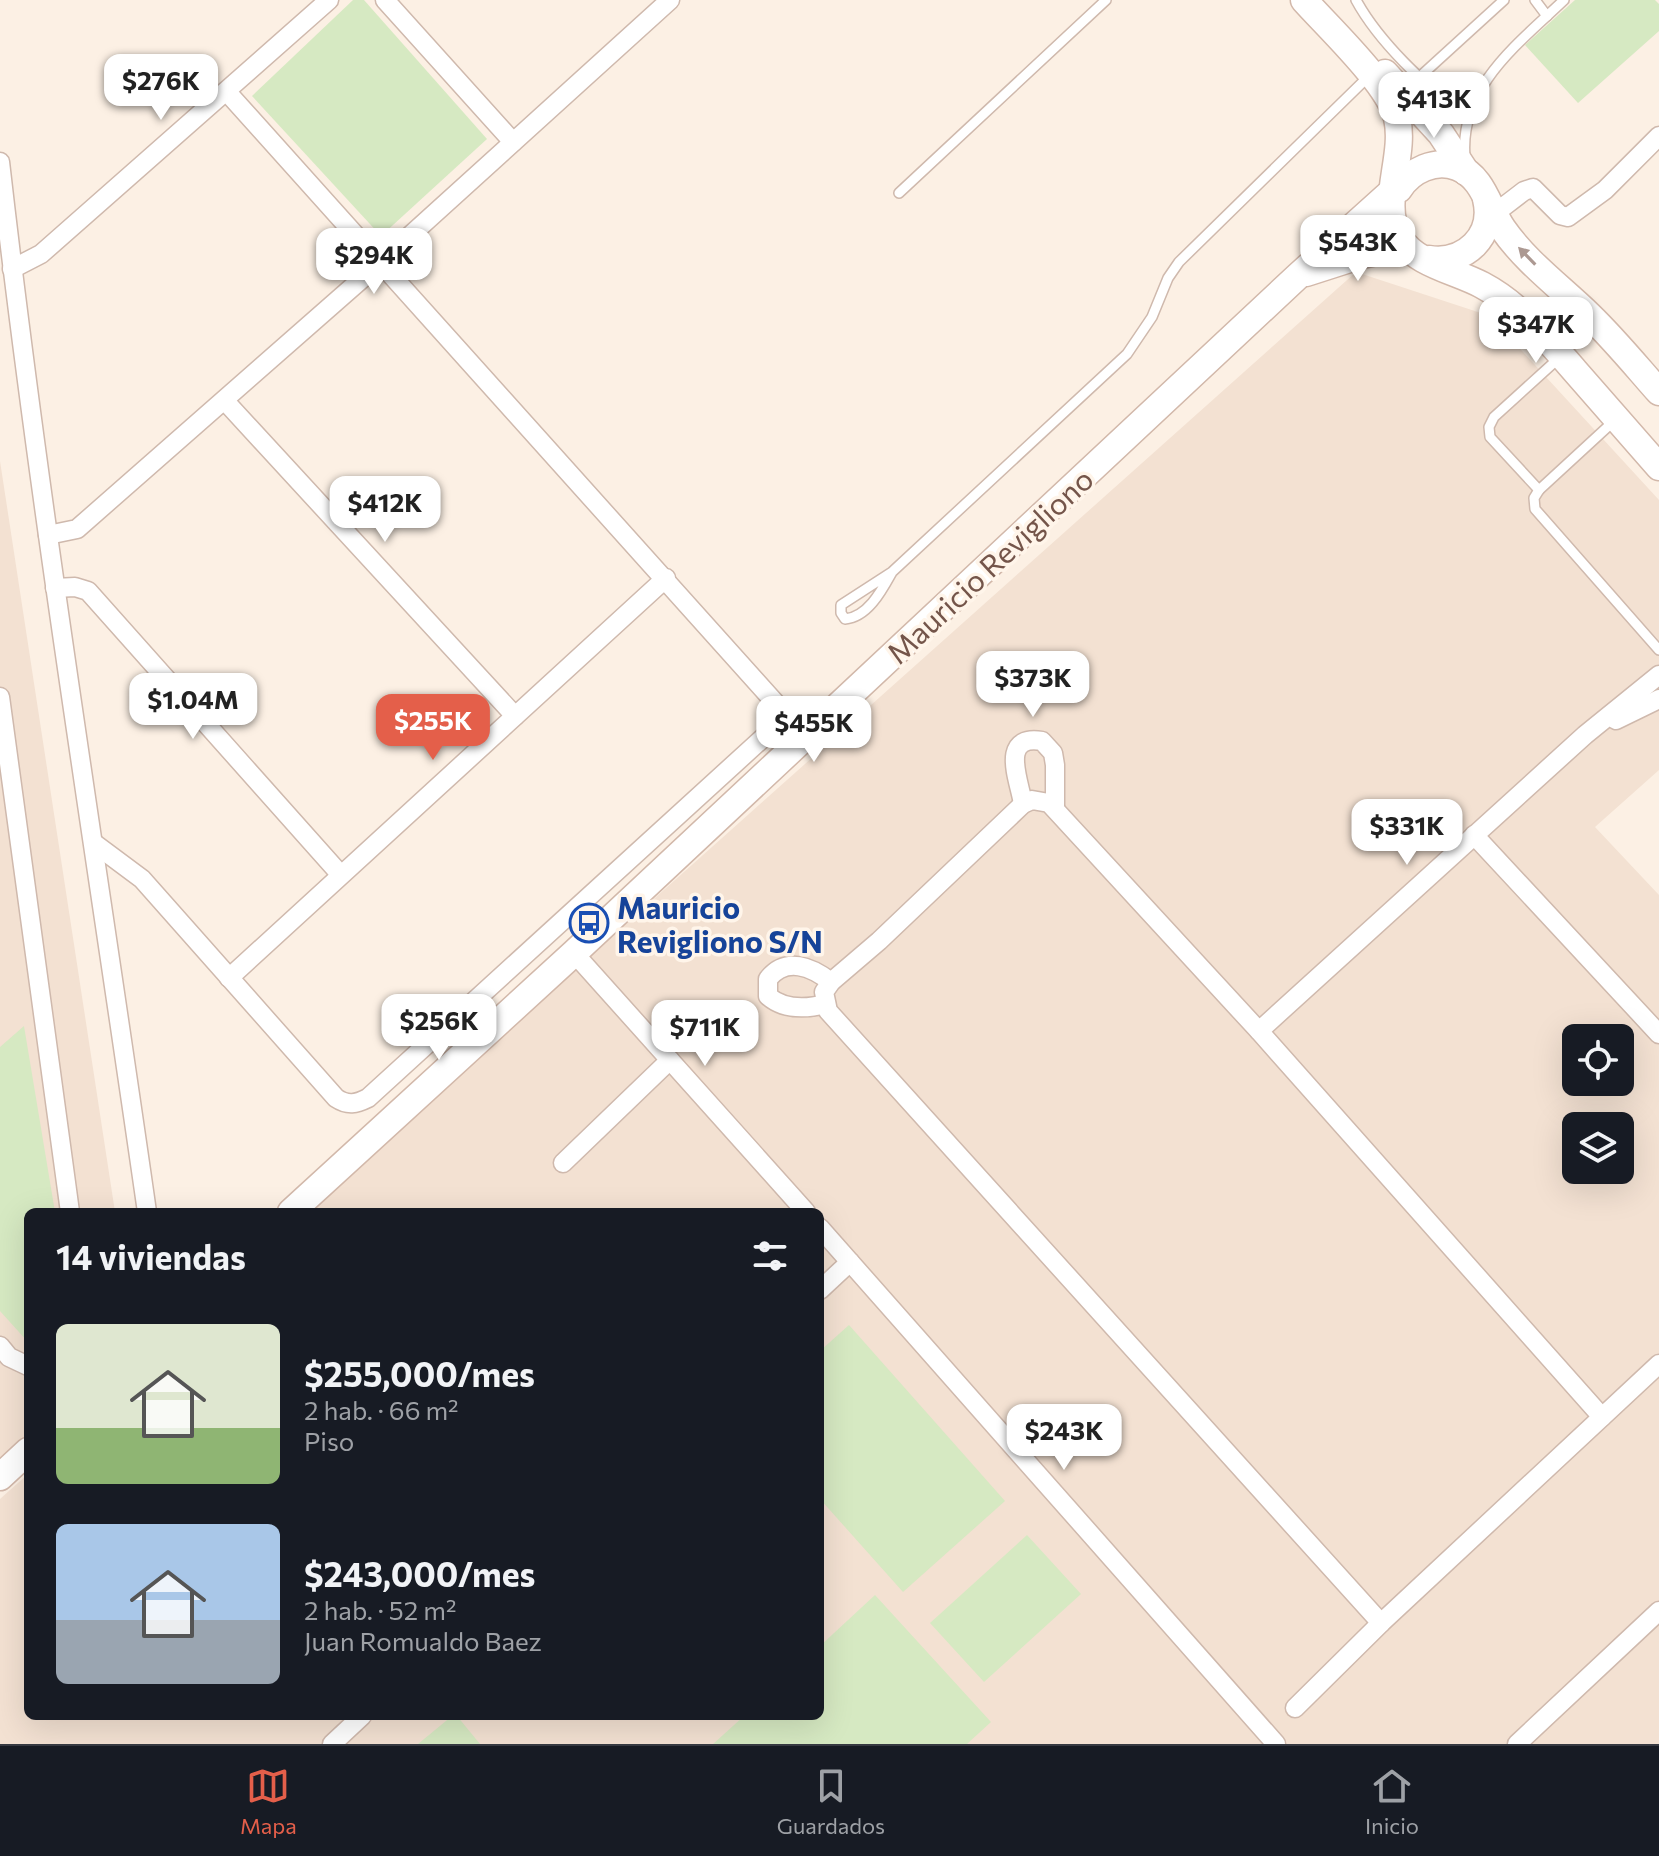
<!DOCTYPE html>
<html lang="es">
<head>
<meta charset="utf-8">
<style>
  :root { --surface:#171b24; --page:#242831; --text:#f1f3f6; --muted:#9ea1a6; --line:#363941; --accent:#e45f4a }
  body { margin:0; font-family:Commissioner,sans-serif; background:var(--page); color:var(--text); height:100vh; display:flex; flex-direction:column; font-size:30px; white-space:nowrap }
  * { box-sizing:border-box; margin:0 }
  p { font-size:26px; color:var(--muted) }
  .icon { flex:none; width:44px; height:44px; fill:none; stroke:currentColor; stroke-width:2; stroke-linecap:round; stroke-linejoin:round }
  .map { position:relative; flex:1; overflow:hidden }
  .drawer { position:absolute; left:24px; top:1208px; width:800px; height:512px; display:flex; flex-direction:column; background:var(--surface); border-radius:12px; box-shadow:0 8px 32px #0002 }
  .drawer>* { flex:none }
  .tools { position:absolute; left:1562px; top:1024px; display:grid; gap:16px }
  .tools a { display:grid; place-items:center; width:72px; height:72px; border-radius:12px; background:var(--surface); box-shadow:0 8px 32px #0002; font-size:40px }
  .price { position:absolute; translate:-50% -68px; padding:0 18px; border-radius:16px; background:#fff; color:#222; font-size:26px; line-height:52px; filter:drop-shadow(0 2px 4px #0008) }
  .price::after { content:''; position:absolute; left:50%; top:48px; width:24px; height:18px; margin-left:-12px; background:inherit; clip-path:polygon(0 0,100% 0,50% 100%) }
  .price.on { background:var(--accent); color:#fff }
  ul { padding:0; list-style:none }
  li { display:flex; align-items:center; gap:24px; height:200px; padding:0 32px }
  li span { display:grid; place-items:center; flex:none; width:224px; height:160px; border-radius:12px; color:#555 }
  li>.icon { margin-inline-start:auto }
  span .icon { width:96px; height:96px; fill:#fffc; stroke-width:1 }
  li b { font-size:34px }
  h2 { display:flex; justify-content:space-between; align-items:center; height:96px; padding:0 32px; font-size:34px }
  .dock { display:flex; justify-content:space-around; align-items:center; height:112px; border-top:2px solid var(--line); background:var(--surface); font-size:22px; color:var(--muted) }
  .dock a { display:grid; justify-items:center; gap:4px }
  .dock .on { color:var(--accent) }
  .map>svg:first-child { display:block }
  .residential { fill:#f3e1d2; fill-rule:evenodd }
  .green { fill:#d6e9c2 }
  .lines { fill:none; stroke-linecap:round; stroke-linejoin:round }
  .service-casing { stroke:#cfb9ad; stroke-width:12 }
  .minor-casing { stroke:#cfb9ad; stroke-width:21 }
  .secondary-casing { stroke:#d2b8aa; stroke-width:29 }
  .service { stroke:#fff; stroke-width:9 }
  .minor { stroke:#fff; stroke-width:18 }
  .secondary { stroke:#fff; stroke-width:26 }
  .oneway { fill:#ac9992 }
  .labels { text-anchor:middle; dominant-baseline:central; stroke-width:7; stroke-linejoin:round; paint-order:stroke }
  .street-label { font-size:30px; fill:#74554a; stroke:#fff5ea }
  .transit-label { font-size:30px; font-weight:bold; fill:#164399; stroke:#fff5ea; text-anchor:start }
</style>
</head>
<body>
<div class="map">
<svg width="1659" height="1744" viewBox="0 0 1659 1744">
  <rect width="100%" height="100%" fill="#fcf0e4"/>
  <g class="residential">
    <path d="M 1356,272 L 1490,316 L 1659,500 L 1659,770 L 1595,827 L 1659,895 L 1659,1744 L 0,1744 L 0,1499 L 28,1474 L 28,1716 L 820,1716 L 820,1212 L 312,1212 L 600,947 ZM 1576,1038 L 1620,1038 L 1620,1082 L 1576,1082 ZM 1576,1126 L 1620,1126 L 1620,1170 L 1576,1170 Z"/>
    <path d="M 0,461 L 115,1212 L 28,1212 L 28,1441 L 0,1467 Z"/>
  </g>
  <g class="green">
    <path d="M 353,0 L 364,0 L 487,139 L 381,236 L 252,96 Z"/>
    <path d="M 1575,0 L 1655,0 L 1659,4 L 1659,31 L 1578,103 L 1525,45 Z"/>
    <path d="M 24,1026 L 55,1212 L 28,1212 L 28,1342 L 0,1311 L 0,1047 Z"/>
    <path d="M 849,1325 L 1005,1501 L 903,1592 L 820,1499 L 820,1351 Z"/>
    <path d="M 1027,1535 L 1081,1594 L 984,1682 L 930,1623 Z"/>
    <path d="M 875,1595 L 991,1722 L 967,1744 L 713,1744 L 744,1716 L 820,1716 L 820,1646 Z"/>
    <path d="M 452,1716 L 457,1716 L 480,1744 L 418,1744 Z"/>
  </g>
  <g class="lines">
    <g class="service-casing">
      <g id="service">
        <path d="M 1356,0 C 1381,46 1428,86 1467,120"/>
        <path d="M 1535,0 L 1547,16"/>
        <path d="M 1403,92 L 1504,0"/>
        <path d="M 1465,157 C 1459,87 1518,44 1564,0"/>
        <path d="M 899,193 L 1106,0"/>
        <path d="M 1614,421 L 1539,490 L 1534,498 L 1535,509 L 1659,650"/>
        <path d="M 1539,490 L 1490,437 L 1489,427 L 1494,417 L 1559,358"/>
        <path d="M 892,572 C 882,590 868,617 845,619 L 841,613 L 841,605 L 892,572 L 1127,354 L 1152,317 L 1168,278 L 1179,262 L 1370,75"/>
      </g>
    </g>
    <g class="minor-casing">
      <g id="minor">
        <path d="M 385,0 L 513,142"/>
        <path d="M 227,92 L 806,737"/>
        <path d="M 0,162 C 40,513 97,862 147,1212"/>
        <path d="M 1494,214 L 1524,191 L 1533,188 L 1560,215 L 1568,217 L 1605,190 L 1659,136"/>
        <path d="M 12,269 L 41,254 L 329,0"/>
        <path d="M 225,401 L 515,716"/>
        <path d="M 48,535 L 77,529 L 381,262 L 670,0"/>
        <path d="M 55,588 L 75,587 L 88,591 L 340,874"/>
        <path d="M 0,697 L 70,1212"/>
        <path d="M 1616,720 L 1659,699"/>
        <path d="M 1023,804 C 1020,782 998,734 1042,741 L 1053,753 L 1055,765 L 1055,808"/>
        <path d="M 1474,835 L 1659,1034"/>
        <path d="M 95,844 L 142,879 L 336,1098 C 348,1106 356,1104 368,1098 L 788,715"/>
        <path d="M 574,953 L 806,1212"/>
        <path d="M 229,978 L 666,578"/>
        <path d="M 826,1004 C 806,1009 784,1010 768,996 L 768,979 C 786,956 812,967 831,982"/>
        <path d="M 1259,1031 L 1585,735 L 1659,675"/>
        <path d="M 563,1163 L 670,1060"/>
        <path d="M 820,1228 L 1276,1744"/>
        <path d="M 820,1290 L 850,1262"/>
        <path d="M 0,1346 L 9,1357 L 28,1366"/>
        <path d="M 1381,1623 L 828,1011 L 824,992 L 831,982 L 879,941 L 1023,804 L 1032,800 L 1049,803 L 1259,1031 L 1602,1417"/>
        <path d="M 1295,1708 L 1381,1623 L 1659,1364"/>
        <path d="M 332,1744 L 362,1716"/>
        <path d="M 1517,1744 L 1659,1611"/>
      </g>
    </g>
    <g class="secondary-casing">
      <g id="secondary">
        <path d="M 1304,0 C 1329,28 1389,84 1397,118 C 1406,156 1379,203 1399,237 C 1415,264 1456,271 1482,285 C 1520,305 1547,339 1575,371 C 1603,403 1631,435 1659,467"/>
        <path d="M 1385,73 L 1441,134 L 1466,172"/>
        <path d="M 1399,189 C 1411,170 1435,159 1457,167 C 1484,177 1488,208 1503,229 C 1526,262 1560,287 1589,315 C 1614,339 1636,366 1659,392"/>
        <path d="M 1429,259 C 1465,264 1495,236 1486,199"/>
        <path d="M 1306,273 L 1362,255 L 1405,246"/>
        <path d="M 291,1212 L 574,953 L 1299,275 L 1408,177"/>
        <path d="M 0,1477 L 28,1451"/>
      </g>
    </g>
    <use href="#service" class="service"/>
    <use href="#minor" class="minor"/>
    <use href="#secondary" class="secondary"/>
  </g>
  <defs><path id="oneway-solid" d="M-6-.8H1V-3.2L6.5 0L1 3.2V.8H-6Z" transform="scale(2)"/></defs>
  <use class="oneway" href="#oneway-solid" transform="translate(1527 256) rotate(-134)"/>
  <defs>
    <g id="bus-ring" transform="scale(2)"><circle r="9.5" fill="#fff5ea" stroke="#1a4fb4" stroke-width="1.5"/><path d="M-5-6H5V4H4V6H2V4H-2V6H-4V4H-5ZM-3.5-4V0h7V-4ZM-3.5 1.2v1.5H-2V1.2ZM2 1.2v1.5H3.5V1.2Z" fill="#1a4fb4"/></g>
  </defs>
  <g fill-rule="evenodd">
    <use href="#bus-ring" x="589" y="923"/>
  </g>
  <g class="labels">
    <g class="street-label">
      <text transform="translate(989 565) rotate(-43)">Mauricio Revigliono</text>
    </g>
    <g class="transit-label">
      <text x="617" y="906">Mauricio<tspan x="617" dy="34">Revigliono S/N</tspan></text>
    </g>
  </g>
</svg>
<div class="tools">
<a><svg class="icon" aria-label="locate" viewBox="0 0 24 24"><circle cx="12" cy="12" r="6"/><path d="M12 2v4M12 18v4M2 12h4M18 12h4"/></svg></a>
<a><svg class="icon" aria-label="layers" viewBox="0 0 24 24"><path d="M12 4l9 5-9 5-9-5zM3 14l9 5 9-5"/></svg></a>
</div>
<b class="price" style="left:161px;top:122px">$276K</b>
<b class="price" style="left:1434px;top:140px">$413K</b>
<b class="price" style="left:1358px;top:283px">$543K</b>
<b class="price" style="left:374px;top:296px">$294K</b>
<b class="price" style="left:1536px;top:365px">$347K</b>
<b class="price" style="left:385px;top:544px">$412K</b>
<b class="price" style="left:1033px;top:719px">$373K</b>
<b class="price" style="left:193px;top:741px">$1.04M</b>
<b class="price on" style="left:433px;top:762px">$255K</b>
<b class="price" style="left:814px;top:764px">$455K</b>
<b class="price" style="left:1407px;top:867px">$331K</b>
<b class="price" style="left:439px;top:1062px">$256K</b>
<b class="price" style="left:705px;top:1068px">$711K</b>
<b class="price" style="left:1064px;top:1472px">$243K</b>
<section class="drawer">
<h2>14 viviendas<svg class="icon" aria-label="filters" viewBox="0 0 24 24"><path d="M4 7h16M4 17h16"/><circle cx="9" cy="7" r="2"/><circle cx="15" cy="17" r="2"/></svg></h2>
<ul>
<li><span style="background:linear-gradient(#dfe7d0 65%,#8fb573 0)"><svg class="icon" aria-label="home" viewBox="0 0 24 24"><path d="M3 11l9-7 9 7M6 9v11h12V9"/></svg></span><div><b>$255,000/mes</b><p>2 hab. · 66 m²</p><p>Piso</p></div></li>
<li><span style="background:linear-gradient(#a9c7e8 60%,#9aa5b1 0)"><svg class="icon" aria-label="home" viewBox="0 0 24 24"><path d="M3 11l9-7 9 7M6 9v11h12V9"/></svg></span><div><b>$243,000/mes</b><p>2 hab. · 52 m²</p><p>Juan Romualdo Baez</p></div></li>
</ul>
</section>
</div>
<nav class="dock">
<a class="on"><svg class="icon" aria-label="map" viewBox="0 0 24 24"><path d="M3 6l6-2 6 2 6-2v14l-6 2-6-2-6 2zM9 4v14M15 6v14"/></svg>Mapa</a>
<a><svg class="icon" aria-label="saved" viewBox="0 0 24 24"><path d="M7 4h10v16l-5-4-5 4z"/></svg>Guardados</a>
<a><svg class="icon" aria-label="home" viewBox="0 0 24 24"><path d="M3 11l9-7 9 7M6 9v11h12V9"/></svg>Inicio</a>
</nav>
</body>
</html>
